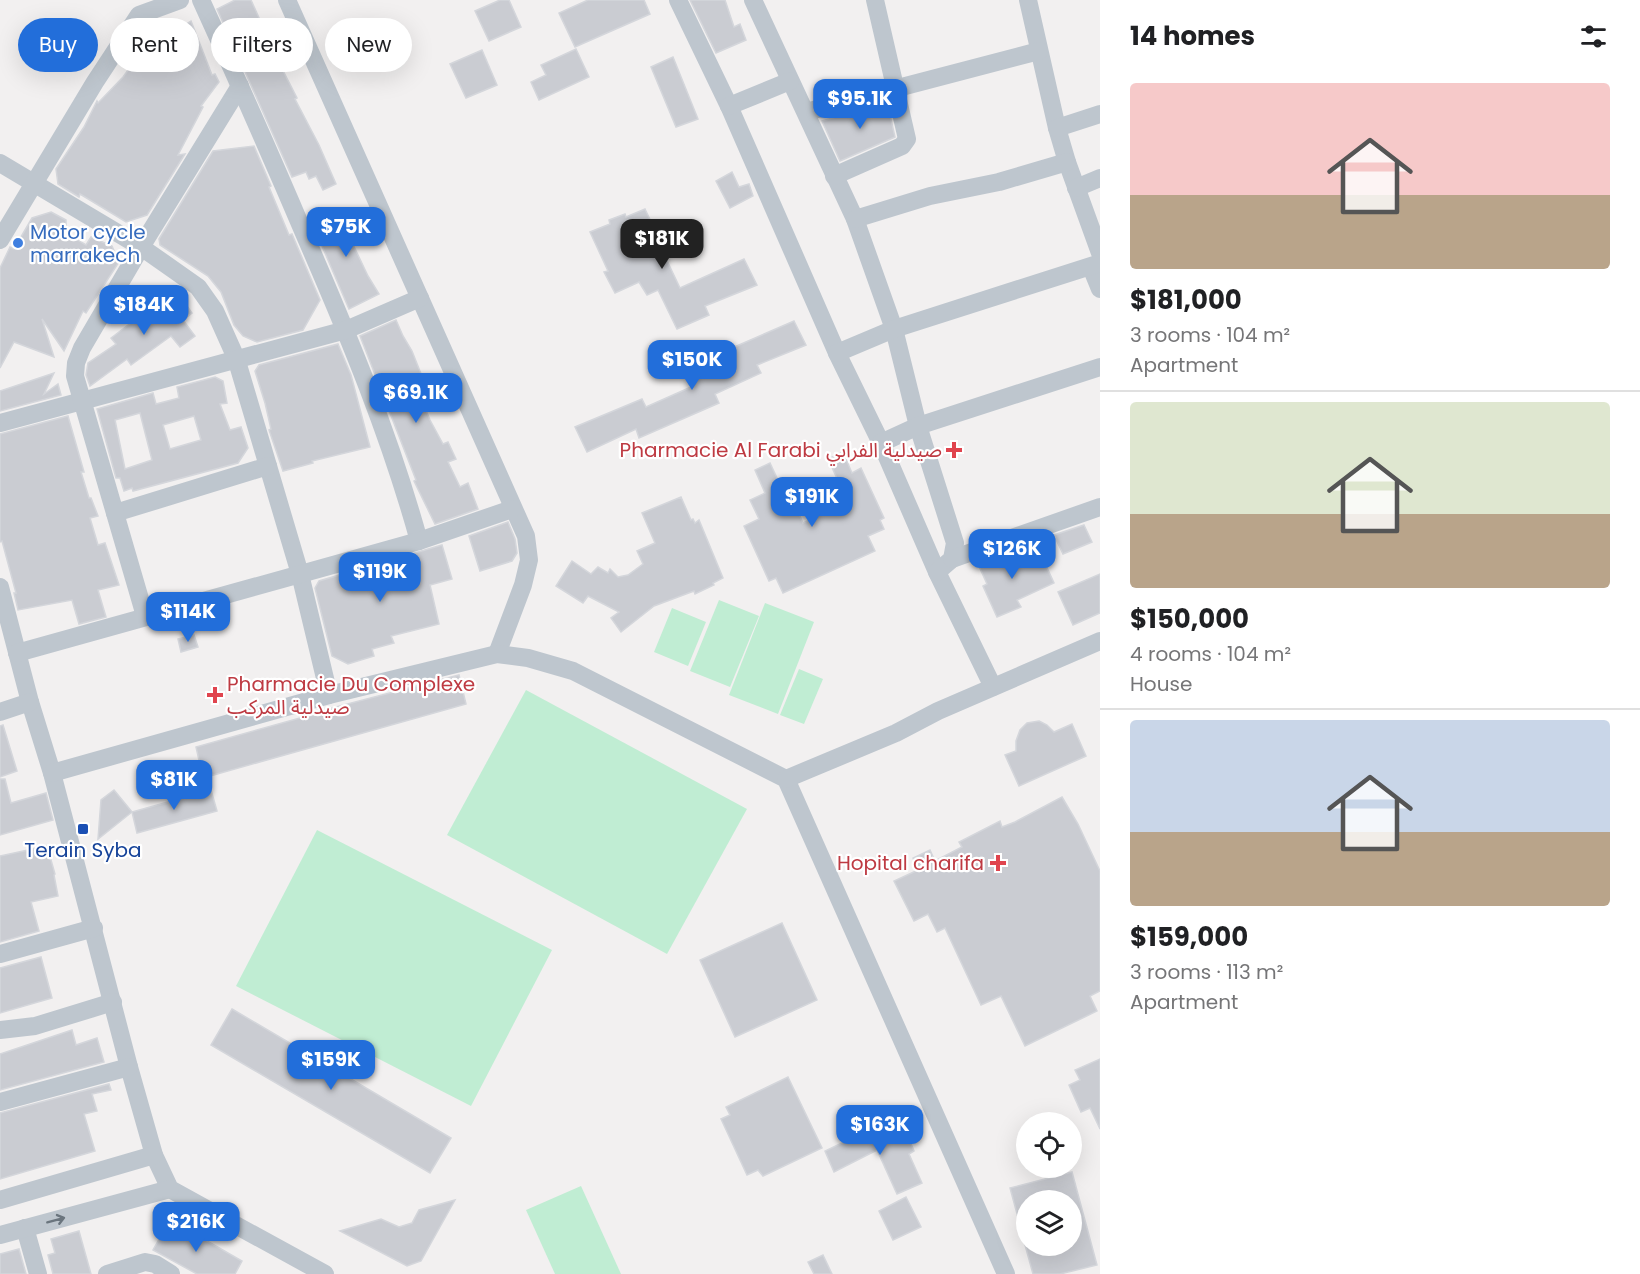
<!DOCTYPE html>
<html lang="en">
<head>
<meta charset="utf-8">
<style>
  :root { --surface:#fff; --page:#f6f6f6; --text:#202124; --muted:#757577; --line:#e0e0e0; --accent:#226eda }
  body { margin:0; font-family:Poppins,"Noto Sans Arabic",sans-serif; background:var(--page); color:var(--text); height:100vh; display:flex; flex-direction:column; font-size:22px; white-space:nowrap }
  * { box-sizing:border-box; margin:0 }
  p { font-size:20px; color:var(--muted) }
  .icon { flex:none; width:33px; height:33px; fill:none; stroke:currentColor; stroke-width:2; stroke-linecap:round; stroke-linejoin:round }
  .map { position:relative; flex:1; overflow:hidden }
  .sheet { display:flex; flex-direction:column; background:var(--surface); width:540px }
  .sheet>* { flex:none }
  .banner { position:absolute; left:18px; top:18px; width:570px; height:54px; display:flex; gap:12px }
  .buttons { position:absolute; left:1016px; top:1112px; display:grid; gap:12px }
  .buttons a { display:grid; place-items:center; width:66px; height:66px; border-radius:50%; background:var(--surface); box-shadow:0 6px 24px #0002; font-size:30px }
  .price { position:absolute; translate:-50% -51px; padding:0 14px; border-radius:12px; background:var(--accent); color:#fff; font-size:20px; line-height:39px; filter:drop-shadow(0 2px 3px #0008) }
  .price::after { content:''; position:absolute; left:50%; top:36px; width:18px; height:14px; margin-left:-9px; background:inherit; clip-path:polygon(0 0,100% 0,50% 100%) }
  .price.current { background:#222; color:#fff }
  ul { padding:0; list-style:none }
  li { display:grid; align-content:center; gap:12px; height:318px; padding:0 30px }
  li+li { border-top:2px solid var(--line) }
  li span { display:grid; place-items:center; height:186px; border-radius:6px; color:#555 }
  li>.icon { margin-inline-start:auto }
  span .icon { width:108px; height:108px; fill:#fffc; stroke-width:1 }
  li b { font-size:26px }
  h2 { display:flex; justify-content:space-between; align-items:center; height:72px; padding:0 30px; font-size:26px }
  .chip { padding:0 21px; border-radius:27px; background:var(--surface); box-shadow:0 6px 24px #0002; font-size:21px; line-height:54px }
  .chip.current { background:var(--accent); color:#fff }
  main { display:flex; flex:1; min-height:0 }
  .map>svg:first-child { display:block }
  .pitch { fill:#c0edd3 }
  .building { fill:#caccd2; stroke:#d4d6db; stroke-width:1.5; fill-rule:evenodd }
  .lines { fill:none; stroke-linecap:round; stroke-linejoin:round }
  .minor { stroke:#bec6ce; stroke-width:18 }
  .oneway { stroke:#6b757e }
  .shop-dot { fill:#3f7fe0; stroke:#fff; stroke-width:2 }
  .health-dot { fill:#e0444e; stroke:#fff; stroke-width:2 }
  .transit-dot { fill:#1a4fb4; stroke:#fff; stroke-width:2 }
  .labels { text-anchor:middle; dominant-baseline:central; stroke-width:4.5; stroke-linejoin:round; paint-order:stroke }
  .shop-label { font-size:20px; fill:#366cbe; stroke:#fff; text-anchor:start }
  .health-label { font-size:20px; fill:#be3a42; stroke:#fff; text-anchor:end }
  .transit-label { font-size:20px; fill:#164399; stroke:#fff }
</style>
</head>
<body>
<main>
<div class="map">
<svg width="1100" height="1274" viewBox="0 0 1100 1274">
  <rect width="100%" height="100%" fill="#f2f0f0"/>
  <g class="pitch">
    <path d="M 719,600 L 759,616 L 730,687 L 690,671 Z"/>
    <path d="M 765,603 L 814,622 L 778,714 L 729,695 Z"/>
    <path d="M 672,608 L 706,622 L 688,666 L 654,652 Z"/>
    <path d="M 799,669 L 823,679 L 804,724 L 780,715 Z"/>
    <path d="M 526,690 L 747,809 L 667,954 L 447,835 Z"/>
    <path d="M 317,830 L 552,950 L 471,1106 L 236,986 Z"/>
    <path d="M 581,1186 L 621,1274 L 555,1274 L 526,1210 Z"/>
  </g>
  <g class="building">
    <path d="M 235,0 L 251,0 L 264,29 L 279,56 L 276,57 L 297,98 L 295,99 L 319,145 L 336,184 L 323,190 L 316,176 L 309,179 L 306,172 L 292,177 L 217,9 Z"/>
    <path d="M 500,0 L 509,0 L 521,27 L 489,41 L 475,11 Z"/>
    <path d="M 588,0 L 644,0 L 650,14 L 575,47 L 559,13 Z"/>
    <path d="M 690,0 L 725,0 L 734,27 L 740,24 L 746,40 L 716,53 Z"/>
    <path d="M 191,21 L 212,75 L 215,74 L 219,82 L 201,106 L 203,107 L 178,155 L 185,154 L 147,215 L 126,222 L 80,194 L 79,197 L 58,184 L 56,169 L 84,127 L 97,101 L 98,103 L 123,77 L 142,51 Z"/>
    <path d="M 576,49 L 589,77 L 539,100 L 531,82 L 546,75 L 541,65 Z"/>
    <path d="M 482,50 L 497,85 L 466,98 L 450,64 Z"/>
    <path d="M 673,57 L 698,119 L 676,127 L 651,67 Z"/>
    <path d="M 887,102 L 895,137 L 840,161 L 822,121 Z"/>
    <path d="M 254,146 L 271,186 L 269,187 L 289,235 L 292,234 L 320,300 L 303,330 L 257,342 L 243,336 L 234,325 L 221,292 L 208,276 L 160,245 L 159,239 L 213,151 Z"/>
    <path d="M 732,172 L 739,187 L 749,184 L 753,196 L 730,208 L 716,181 Z"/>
    <path d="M 645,209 L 654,228 L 652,229 L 680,288 L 744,259 L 757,285 L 705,306 L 709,315 L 677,329 L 658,290 L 647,295 L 639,282 L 615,293 L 604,272 L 608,271 L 590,232 L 610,224 L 609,220 L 625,214 L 626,217 Z"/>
    <path d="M 51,212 L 66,220 L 66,226 L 63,231 L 86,245 L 91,237 L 112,246 L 119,262 L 86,313 L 83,311 L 64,351 L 42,319 L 54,357 L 14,342 L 0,368 L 0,268 L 10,247 L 14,249 L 32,218 Z"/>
    <path d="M 357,212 L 363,227 L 348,234 L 368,276 L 379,294 L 349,309 L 313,225 L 336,215 L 339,220 Z"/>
    <path d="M 165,293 L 172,302 L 180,296 L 192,313 L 183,320 L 195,336 L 180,347 L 171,336 L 131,365 L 127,359 L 90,386 L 86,375 L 88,363 L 116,344 L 111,338 L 153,306 L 151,303 Z"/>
    <path d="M 396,320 L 403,336 L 412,351 L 429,394 L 421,398 L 430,420 L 443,444 L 448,442 L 456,459 L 448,462 L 460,487 L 468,483 L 478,509 L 435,524 L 414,481 L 416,480 L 360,336 Z"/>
    <path d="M 794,321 L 806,345 L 757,365 L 761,373 L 715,394 L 719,403 L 639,438 L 636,429 L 587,452 L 575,427 L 642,399 L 646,407 L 691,387 L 688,378 L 734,358 L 732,348 Z"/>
    <path d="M 338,344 L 351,375 L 370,447 L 312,461 L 313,463 L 283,471 L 269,430 L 271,429 L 265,403 L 255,371 L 259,365 Z"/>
    <path d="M 54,373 L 44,394 L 58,384 L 61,395 L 0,411 L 0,391 Z"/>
    <path d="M 215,377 L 223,381 L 227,403 L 220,404 L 230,430 L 241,427 L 248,448 L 238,463 L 133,491 L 132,488 L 124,491 L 120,478 L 116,478 L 97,409 L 153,393 L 156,404 L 179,398 L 177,387 ZM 140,413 L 152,460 L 125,469 L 115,420 ZM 194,416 L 201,440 L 170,449 L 163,425 Z"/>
    <path d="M 68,416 L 84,472 L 81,472 L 89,498 L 91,498 L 98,516 L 90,518 L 98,545 L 105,543 L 119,585 L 98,590 L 106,617 L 79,624 L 72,600 L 18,610 L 14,593 L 16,593 L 2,541 L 0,542 L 0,434 Z"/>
    <path d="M 843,452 L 852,473 L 861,468 L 884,518 L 880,520 L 884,529 L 868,536 L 875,551 L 783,593 L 776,578 L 769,581 L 744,526 L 759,519 L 750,500 L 765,493 L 755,470 L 770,463 L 778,480 L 783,478 L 803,523 L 848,502 L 828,459 Z"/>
    <path d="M 681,497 L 691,520 L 693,519 L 695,523 L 699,520 L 723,578 L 713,583 L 714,585 L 695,594 L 694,591 L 654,606 L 621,632 L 611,618 L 619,612 L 588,596 L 583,603 L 556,586 L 572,561 L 591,574 L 598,567 L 608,573 L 610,569 L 618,577 L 628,575 L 643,564 L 637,551 L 655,543 L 642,513 Z"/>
    <path d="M 508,522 L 515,539 L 517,553 L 512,561 L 480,571 L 469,536 Z"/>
    <path d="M 1084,525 L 1092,542 L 1063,554 L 1054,535 Z"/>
    <path d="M 442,545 L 452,579 L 430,585 L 439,624 L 391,636 L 394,643 L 372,649 L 374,656 L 348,664 L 332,656 L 315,588 L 319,581 Z"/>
    <path d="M 1015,549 L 1024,567 L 1043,559 L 1054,583 L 1017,600 L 1021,607 L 997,617 L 983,586 L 987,584 L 977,562 Z"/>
    <path d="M 1100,574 L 1100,613 L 1073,625 L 1058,592 Z"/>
    <path d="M 194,635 L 198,647 L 181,652 L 178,639 Z"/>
    <path d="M 459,675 L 466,704 L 203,778 L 196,747 L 300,718 L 328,712 L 328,709 Z"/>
    <path d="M 1039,721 L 1047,725 L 1054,732 L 1072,724 L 1086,756 L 1019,786 L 1005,755 L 1016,751 L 1016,741 L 1020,730 L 1027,723 Z"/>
    <path d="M 3,725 L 17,771 L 0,777 L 0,726 Z"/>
    <path d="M 0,779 L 5,779 L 11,803 L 46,793 L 53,820 L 0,835 Z"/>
    <path d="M 114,790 L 132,812 L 98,839 L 101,800 Z"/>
    <path d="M 211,790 L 217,811 L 137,833 L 132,812 Z"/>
    <path d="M 1062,797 L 1078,824 L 1100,871 L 1100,991 L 1090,996 L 1097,1011 L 1025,1046 L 1001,996 L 981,1005 L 945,928 L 937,932 L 928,914 L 914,921 L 894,881 L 918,870 L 913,858 L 930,850 L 935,861 L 962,847 L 959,842 L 1000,821 L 1002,827 L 1015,822 Z"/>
    <path d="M 47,846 L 55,874 L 54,875 L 58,896 L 31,902 L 39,931 L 0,942 L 0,856 Z"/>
    <path d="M 782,923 L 817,1000 L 735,1037 L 700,960 Z"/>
    <path d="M 41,957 L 52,998 L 0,1013 L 0,968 Z"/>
    <path d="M 232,1009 L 451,1138 L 430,1173 L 211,1045 Z"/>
    <path d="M 72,1030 L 76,1045 L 97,1038 L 104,1062 L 0,1090 L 0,1054 Z"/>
    <path d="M 1100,1059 L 1100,1129 L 1090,1108 L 1081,1112 L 1069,1085 L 1080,1080 L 1075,1070 Z"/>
    <path d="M 788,1077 L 822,1148 L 763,1176 L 758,1170 L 747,1175 L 721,1119 L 730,1115 L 726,1107 Z"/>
    <path d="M 109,1084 L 111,1090 L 92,1094 L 97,1111 L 84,1114 L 95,1151 L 0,1179 L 0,1113 Z"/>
    <path d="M 875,1127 L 881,1138 L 904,1127 L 914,1151 L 909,1154 L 922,1183 L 897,1194 L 877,1150 L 834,1172 L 825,1151 Z"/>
    <path d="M 1072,1172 L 1097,1265 L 1060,1274 L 1033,1274 L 1025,1245 L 1071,1245 L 1071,1200 L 1026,1200 L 1026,1231 L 1022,1232 L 1010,1188 Z"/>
    <path d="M 906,1197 L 921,1227 L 893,1240 L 879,1211 Z"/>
    <path d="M 455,1200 L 421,1261 L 407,1266 L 340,1231 L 381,1219 L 399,1227 L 412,1223 L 419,1210 Z"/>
    <path d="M 166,1227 L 179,1234 L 183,1227 L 242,1261 L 235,1274 L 197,1274 L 153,1250 Z"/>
    <path d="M 79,1231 L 91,1274 L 53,1274 L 48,1255 L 55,1253 L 51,1239 Z"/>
    <path d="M 19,1249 L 26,1274 L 0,1274 L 0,1254 Z"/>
    <path d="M 823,1255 L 832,1274 L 814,1274 L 808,1262 Z"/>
  </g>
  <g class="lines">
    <g class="minor">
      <path d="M 201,0 C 237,79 272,158 306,238 C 349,337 390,436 419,541"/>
      <path d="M 287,0 L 526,536 L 529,560 L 523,585 L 497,654"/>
      <path d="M 678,0 L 729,106 L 837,353 L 881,443 L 937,572 L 993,687"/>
      <path d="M 753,0 L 855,219 L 894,329 L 918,426 L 955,543 L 952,559 L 937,572"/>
      <path d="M 1028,0 L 1057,128 L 1067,162 L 1100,253"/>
      <path d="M 729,106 L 790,81"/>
      <path d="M 806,112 L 1039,51"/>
      <path d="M 1057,128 L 1100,114"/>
      <path d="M 0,163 L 141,247 L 198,287 L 215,311 L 236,358 L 300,574 L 329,695"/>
      <path d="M 834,176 L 902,146 L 907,139 L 875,0"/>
      <path d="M 1076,188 L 1100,178"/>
      <path d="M 855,219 L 930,196 L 999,182 L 1067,162"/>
      <path d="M 0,240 L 95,82 L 139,15 L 180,0"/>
      <path d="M 1091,267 L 1100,289"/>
      <path d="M 837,353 L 894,329 L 1100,263"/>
      <path d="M 0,423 L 346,330 L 420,298"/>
      <path d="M 881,443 L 918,426 L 1100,367"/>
      <path d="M 115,513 L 268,466"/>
      <path d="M 952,559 L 1100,507"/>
      <path d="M 0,587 L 30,702 L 52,773 L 129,1067 L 154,1155 L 170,1189 L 325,1274"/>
      <path d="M 145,616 L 75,376 L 76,363 L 82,348 L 141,247 L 240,86"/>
      <path d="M 17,653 L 419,541 L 512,509"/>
      <path d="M 0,712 L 30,702"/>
      <path d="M 52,773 L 329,695 L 497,654 L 528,658 L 573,671 L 786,779 L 1006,1274"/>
      <path d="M 786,779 L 896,733 L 938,711 L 1100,641"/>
      <path d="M 0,954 L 94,928"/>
      <path d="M 0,1030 L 35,1026 L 113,1002"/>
      <path d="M 0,1102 L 129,1067"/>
      <path d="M 0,1200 L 154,1155"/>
      <path d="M 25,1228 L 38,1274"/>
      <path d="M 0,1235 L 170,1189"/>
      <path d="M 107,1274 L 145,1262 L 155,1264 L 171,1274"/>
    </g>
  </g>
  <defs><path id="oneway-shaft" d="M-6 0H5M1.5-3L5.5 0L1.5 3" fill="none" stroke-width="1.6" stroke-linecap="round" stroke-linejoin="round" transform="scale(1.5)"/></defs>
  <use class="oneway" href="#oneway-shaft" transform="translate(56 1220) rotate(-15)"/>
  <circle class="shop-dot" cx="18" cy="243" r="6"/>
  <g class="health-dot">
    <path d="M951 441h6v6h6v6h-6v6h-6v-6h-6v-6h6z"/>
    <path d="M212 686h6v6h6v6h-6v6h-6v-6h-6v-6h6z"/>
    <path d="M995 854h6v6h6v6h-6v6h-6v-6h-6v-6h6z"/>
  </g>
  <rect class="transit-dot" x="77" y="823" width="12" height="12" rx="3"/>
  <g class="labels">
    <g class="shop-label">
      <text x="30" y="232">Motor cycle<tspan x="30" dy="23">marrakech</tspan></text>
    </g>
    <g class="health-label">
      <text x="942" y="450">Pharmacie Al Farabi صيدلية الفرابي</text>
      <text x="227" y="684" text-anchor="start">Pharmacie Du Complexe<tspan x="227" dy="23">صيدلية المركب</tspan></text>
      <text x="984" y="863">Hopital charifa</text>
    </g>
    <g class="transit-label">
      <text x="83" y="850">Terain Syba</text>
    </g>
  </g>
</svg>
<div class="buttons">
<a><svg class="icon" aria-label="locate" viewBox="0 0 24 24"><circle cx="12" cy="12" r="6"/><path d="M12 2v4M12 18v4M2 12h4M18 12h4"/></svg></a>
<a><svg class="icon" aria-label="layers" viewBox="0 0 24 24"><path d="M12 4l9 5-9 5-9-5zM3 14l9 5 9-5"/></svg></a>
</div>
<b class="price" style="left:860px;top:130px">$95.1K</b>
<b class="price" style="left:346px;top:258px">$75K</b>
<b class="price current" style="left:662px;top:270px">$181K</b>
<b class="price" style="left:144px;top:336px">$184K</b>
<b class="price" style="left:692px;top:391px">$150K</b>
<b class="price" style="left:416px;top:424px">$69.1K</b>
<b class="price" style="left:812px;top:528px">$191K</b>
<b class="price" style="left:1012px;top:580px">$126K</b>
<b class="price" style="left:380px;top:603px">$119K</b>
<b class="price" style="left:188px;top:643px">$114K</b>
<b class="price" style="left:174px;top:811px">$81K</b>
<b class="price" style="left:331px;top:1091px">$159K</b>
<b class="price" style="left:880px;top:1156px">$163K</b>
<b class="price" style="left:196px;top:1253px">$216K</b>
<div class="banner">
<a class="chip current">Buy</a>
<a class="chip">Rent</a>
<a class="chip">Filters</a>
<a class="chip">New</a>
</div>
</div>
<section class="sheet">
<h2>14 homes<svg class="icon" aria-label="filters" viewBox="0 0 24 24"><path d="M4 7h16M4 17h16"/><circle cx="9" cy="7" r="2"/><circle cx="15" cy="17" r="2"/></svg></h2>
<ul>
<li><span style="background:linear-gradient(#f6c9c9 60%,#b9a48a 0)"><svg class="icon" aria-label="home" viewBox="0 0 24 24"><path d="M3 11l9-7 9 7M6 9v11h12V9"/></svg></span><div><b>$181,000</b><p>3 rooms · 104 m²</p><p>Apartment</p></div></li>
<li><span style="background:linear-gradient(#dfe7d0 60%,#b9a48a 0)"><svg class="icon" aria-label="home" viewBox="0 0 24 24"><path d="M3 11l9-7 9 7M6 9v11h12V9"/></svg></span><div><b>$150,000</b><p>4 rooms · 104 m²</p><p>House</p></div></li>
<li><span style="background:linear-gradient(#c9d6e8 60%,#b9a48a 0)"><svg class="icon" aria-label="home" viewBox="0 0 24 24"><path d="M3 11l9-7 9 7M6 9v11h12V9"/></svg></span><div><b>$159,000</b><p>3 rooms · 113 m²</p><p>Apartment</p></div></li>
</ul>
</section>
</main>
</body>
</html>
